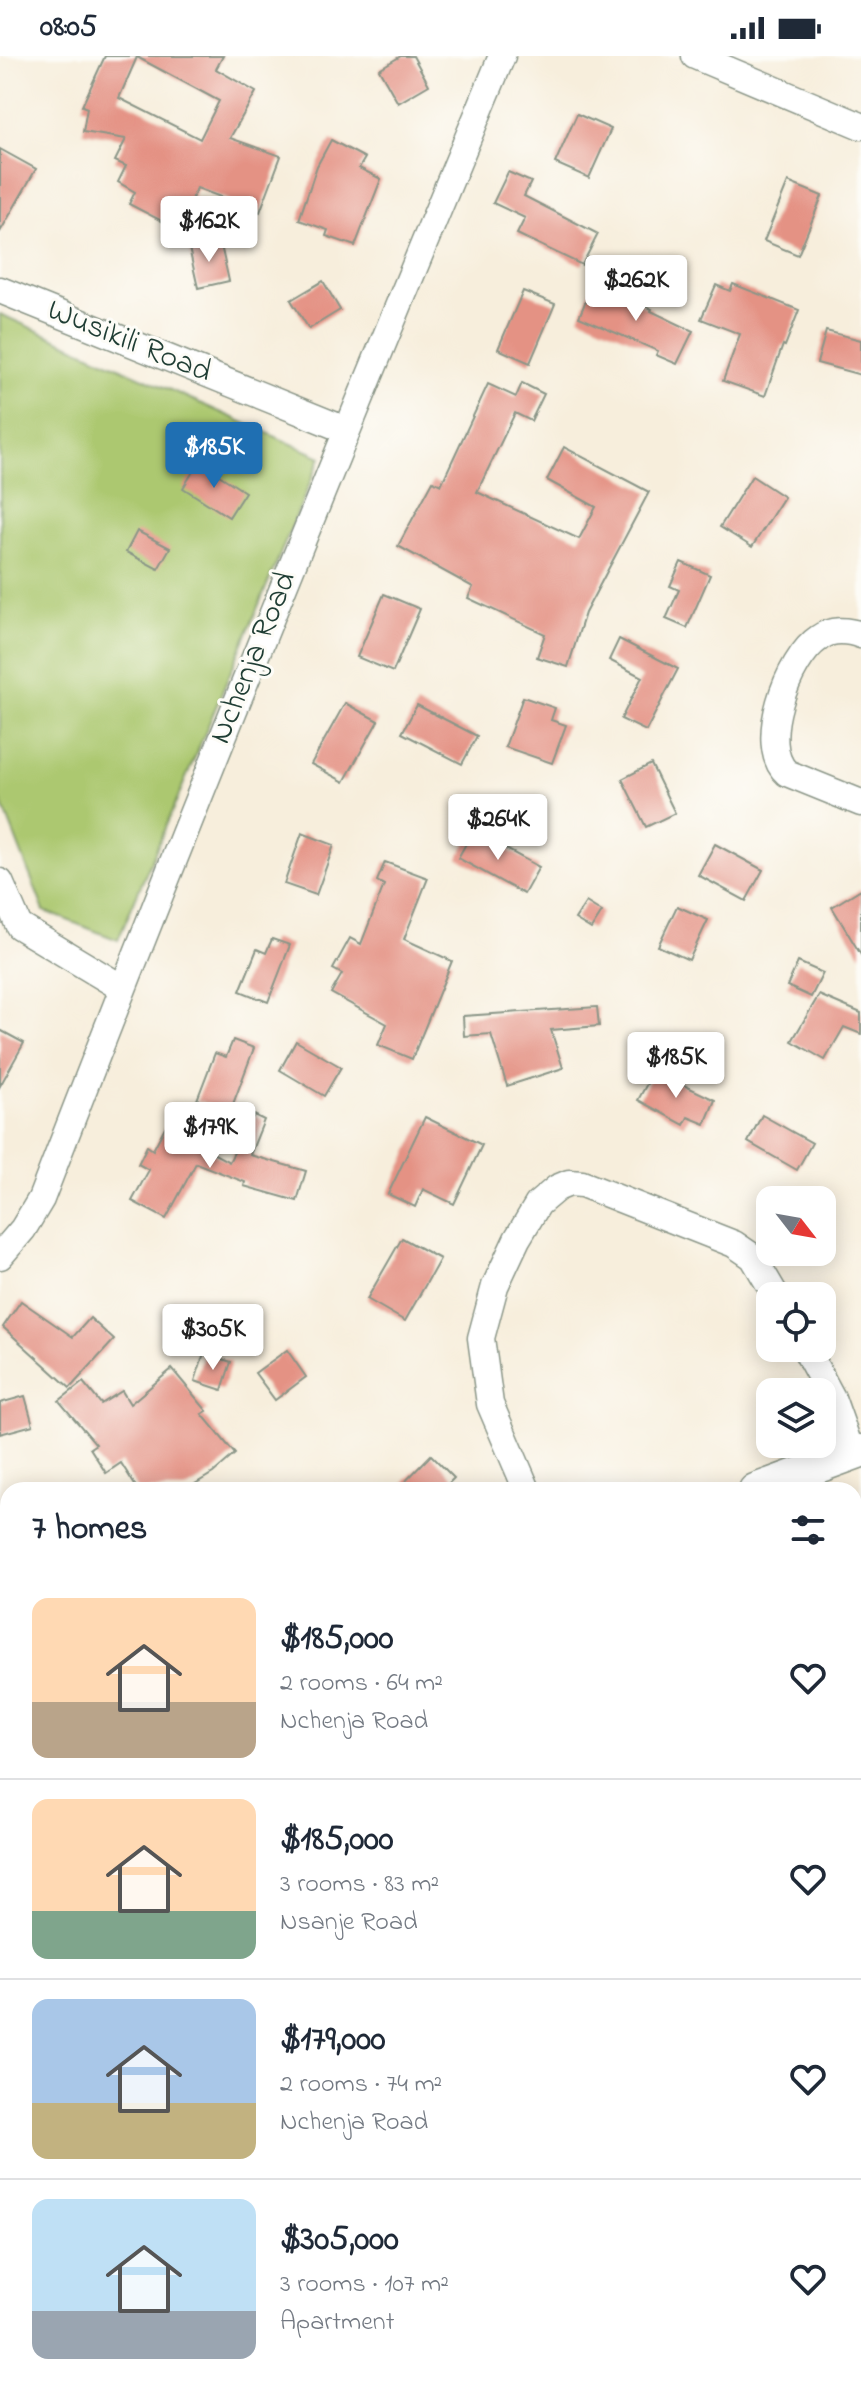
<!DOCTYPE html>
<html lang="en">
<head>
<meta charset="utf-8">
<style>
  :root { --surface:#fff; --page:#f6f6f7; --text:#1f2937; --muted:#747a83; --line:#e0e1e3; --accent:#1f6fb2 }
  body { margin:0; font-family:"Indie Flower",sans-serif; background:var(--page); color:var(--text); height:100vh; display:flex; flex-direction:column; font-size:30px; white-space:nowrap }
  * { box-sizing:border-box; margin:0 }
  p { font-size:26px; color:var(--muted) }
  .icon { flex:none; width:44px; height:44px; fill:none; stroke:currentColor; stroke-width:2; stroke-linecap:round; stroke-linejoin:round }
  .map { position:relative; flex:1; overflow:hidden }
  .side { position:absolute; left:0px; top:1426px; width:862px; height:912px; display:flex; flex-direction:column; background:var(--surface); border-radius:24px 24px 0 0; box-shadow:0 4px 20px #0003 }
  .side>* { flex:none }
  .needle { width:52px; rotate:121deg }
  .buttons { position:absolute; left:756px; top:1130px; display:grid; gap:16px }
  .buttons a { display:grid; place-items:center; width:80px; height:80px; border-radius:16px; background:var(--surface); box-shadow:0 4px 20px #0003; font-size:40px }
  .price { position:absolute; translate:-50% -68px; padding:0 18px; border-radius:8px; background:#fff; color:#222; font-size:26px; line-height:52px; filter:drop-shadow(0 2px 4px #0008) }
  .price::after { content:''; position:absolute; left:50%; top:48px; width:24px; height:18px; margin-left:-12px; background:inherit; clip-path:polygon(0 0,100% 0,50% 100%) }
  .price.active { background:var(--accent); color:#fff }
  ul { padding:0; list-style:none }
  li { display:flex; align-items:center; gap:24px; height:200px; padding:0 32px }
  li+li { border-top:2px solid var(--line) }
  li span { display:grid; place-items:center; flex:none; width:224px; height:160px; border-radius:16px; color:#555 }
  li>.icon { margin-inline-start:auto }
  span .icon { width:96px; height:96px; fill:#fffc; stroke-width:1 }
  li b { font-size:34px }
  h2 { display:flex; justify-content:space-between; align-items:center; height:96px; padding:0 32px; font-size:34px }
  .status { display:flex; justify-content:space-between; align-items:center; height:56px; padding:0 40px; background:var(--surface); direction:ltr }
  .status svg { height:22px; fill:currentColor }
  .map>svg:first-child { display:block }
  .green { fill:#acc86f; stroke:#668252; stroke-width:2 }
  .building { fill:#e49284; fill-rule:evenodd }
  .lines { fill:none; stroke-linecap:round; stroke-linejoin:round }
  .service-casing { stroke:#8b9688; stroke-width:15 }
  .minor-casing { stroke:#8b9688; stroke-width:29 }
  .tertiary-casing { stroke:#8b9688; stroke-width:35 }
  .service { stroke:#fff; stroke-width:12 }
  .minor { stroke:#fff; stroke-width:26 }
  .tertiary { stroke:#fff; stroke-width:32 }
  .labels { text-anchor:middle; dominant-baseline:central; stroke-width:6; stroke-linejoin:round; paint-order:stroke }
  .street-label { font-size:32px; fill:#1f3d34; stroke:#fdfcf7 }
</style>
</head>
<body>
<div class="status"><b>08:05</b><svg viewBox="0 0 49 12"><path d="M0 12V9h3v3zM5 12V6h3v6zM10 12V3h3v9zM15 12V0h3v12zM26 1h20v11H26zM47 4h2v5h-2z"/></svg></div>
<div class="map">
<svg width="861" height="2338" viewBox="0 0 861 2338">
  <rect width="100%" height="100%" fill="#fdfcf7"/>
  <filter id="ink" filterUnits="userSpaceOnUse"><feTurbulence type="fractalNoise" baseFrequency=".0125" numOctaves="2"/><feDisplacementMap in="SourceGraphic" scale="16" xChannelSelector="R" yChannelSelector="G"/><feConvolveMatrix kernelMatrix="1 2 1 2 8 2 1 2 1" color-interpolation-filters="sRGB"/></filter>
  <filter id="wash" filterUnits="userSpaceOnUse"><feTurbulence type="fractalNoise" baseFrequency=".006" numOctaves="4" result="noise"/><feDisplacementMap in="SourceGraphic" scale="32" xChannelSelector="R" yChannelSelector="G"/><feGaussianBlur stdDeviation="1.8" result="paint"/><feColorMatrix in="noise" values="0 0 0 0 0 0 0 0 0 0 0 0 0 0 0 0 0 1.4 0 .05"/><feComposite in="paint" operator="in"/></filter>
  <g filter="url(#wash)">
    <rect width="100%" height="100%" fill="#f7eedc"/>
    <path class="green" d="M 0,258 L 321,401 L 118,884 L 44,855 L 0,742 Z"/>
    <g id="blocks">
      <g class="building">
        <path d="M 105,0 L 223,0 L 216,13 L 256,36 L 230,82 L 281,100 L 260,156 L 197,132 L 177,173 L 129,148 L 135,136 L 118,126 L 126,110 L 115,105 L 126,83 L 83,76 L 87,52 L 82,50 ZM 137,1 L 219,45 L 200,83 L 119,42 Z"/>
        <path d="M 401,0 L 413,0 L 429,29 L 398,47 L 379,13 Z"/>
        <path d="M 577,58 L 611,73 L 589,122 L 555,107 Z"/>
        <path d="M 331,84 L 365,102 L 359,112 L 381,123 L 355,190 L 326,180 L 328,174 L 299,164 L 317,110 Z"/>
        <path d="M 0,93 L 36,113 L 0,176 Z"/>
        <path d="M 508,116 L 531,126 L 524,140 L 598,178 L 582,209 L 517,178 L 525,162 L 493,147 Z"/>
        <path d="M 788,126 L 822,140 L 798,199 L 764,185 Z"/>
        <path d="M 220,185 L 229,225 L 198,232 L 189,192 Z"/>
        <path d="M 323,225 L 340,254 L 309,273 L 291,244 Z"/>
        <path d="M 593,228 L 652,253 L 651,255 L 693,275 L 677,308 L 656,299 L 658,295 L 579,261 Z"/>
        <path d="M 733,228 L 799,254 L 785,290 L 783,289 L 765,340 L 723,325 L 740,278 L 701,263 L 716,229 L 730,235 Z"/>
        <path d="M 523,235 L 555,248 L 530,307 L 498,293 Z"/>
        <path d="M 826,275 L 861,284 L 861,319 L 817,307 Z"/>
        <path d="M 522,327 L 544,338 L 531,365 L 515,357 L 477,436 L 579,483 L 596,451 L 547,424 L 564,391 L 649,436 L 585,557 L 568,611 L 537,601 L 545,578 L 468,542 L 473,531 L 398,490 L 433,425 L 441,429 L 488,328 L 516,341 Z"/>
        <path d="M 199,406 L 245,436 L 229,461 L 183,432 Z"/>
        <path d="M 752,420 L 784,441 L 752,491 L 720,471 Z"/>
        <path d="M 137,475 L 170,492 L 158,513 L 126,496 Z"/>
        <path d="M 681,506 L 710,519 L 687,572 L 666,563 L 679,534 L 670,530 Z"/>
        <path d="M 384,538 L 420,553 L 393,616 L 357,601 Z"/>
        <path d="M 619,583 L 678,613 L 646,675 L 621,663 L 642,621 L 609,604 Z"/>
        <path d="M 523,641 L 555,652 L 551,664 L 566,669 L 552,707 L 505,691 Z"/>
        <path d="M 345,647 L 378,665 L 344,726 L 311,708 Z"/>
        <path d="M 417,649 L 477,680 L 462,708 L 402,677 Z"/>
        <path d="M 651,708 L 675,757 L 646,771 L 622,723 Z"/>
        <path d="M 473,775 L 539,811 L 524,838 L 458,802 Z"/>
        <path d="M 302,777 L 334,789 L 316,839 L 284,828 Z"/>
        <path d="M 715,788 L 763,814 L 746,845 L 698,819 Z"/>
        <path d="M 385,806 L 428,822 L 404,883 L 452,905 L 412,1003 L 378,989 L 387,968 L 331,937 L 342,918 L 333,913 L 350,882 L 361,888 L 384,829 L 377,825 Z"/>
        <path d="M 861,833 L 861,899 L 832,851 Z"/>
        <path d="M 586,846 L 602,856 L 591,873 L 575,863 Z"/>
        <path d="M 677,850 L 708,864 L 689,904 L 658,890 Z"/>
        <path d="M 272,883 L 290,889 L 268,946 L 240,935 L 257,893 L 266,897 Z"/>
        <path d="M 798,906 L 823,917 L 811,941 L 787,930 Z"/>
        <path d="M 819,939 L 861,957 L 861,978 L 844,971 L 825,1004 L 792,985 Z"/>
        <path d="M 597,951 L 599,970 L 551,974 L 563,1012 L 507,1030 L 491,978 L 464,980 L 463,960 Z"/>
        <path d="M 0,974 L 24,987 L 0,1030 Z"/>
        <path d="M 233,984 L 254,992 L 230,1056 L 197,1044 L 215,997 L 226,1001 Z"/>
        <path d="M 296,985 L 341,1011 L 324,1040 L 280,1014 Z"/>
        <path d="M 654,1015 L 715,1044 L 705,1068 L 688,1061 L 684,1069 L 638,1044 Z"/>
        <path d="M 254,1059 L 264,1064 L 250,1099 L 306,1115 L 297,1145 L 244,1130 L 245,1126 L 196,1107 L 166,1163 L 132,1145 L 149,1114 L 138,1108 L 147,1090 L 153,1094 L 165,1071 L 229,1106 Z"/>
        <path d="M 762,1059 L 812,1087 L 797,1114 L 748,1086 Z"/>
        <path d="M 425,1061 L 482,1089 L 454,1148 L 423,1133 L 415,1151 L 388,1138 Z"/>
        <path d="M 402,1182 L 440,1203 L 405,1265 L 367,1243 Z"/>
        <path d="M 21,1245 L 73,1281 L 90,1262 L 114,1284 L 70,1332 L 3,1271 Z"/>
        <path d="M 287,1294 L 306,1321 L 275,1344 L 255,1317 Z"/>
        <path d="M 204,1297 L 231,1306 L 222,1334 L 195,1325 Z"/>
        <path d="M 172,1313 L 207,1355 L 202,1358 L 235,1398 L 213,1417 L 185,1434 L 138,1434 L 121,1407 L 106,1417 L 90,1392 L 96,1388 L 59,1345 L 83,1326 L 101,1348 L 122,1335 L 130,1348 Z"/>
        <path d="M 25,1340 L 33,1369 L 0,1378 L 0,1347 Z"/>
        <path d="M 431,1399 L 454,1422 L 442,1434 L 397,1434 Z"/>
      </g>
    </g>
  </g>
  <g filter="url(#ink)">
    <use href="#blocks" fill-opacity="0" stroke="#8b9688" stroke-width="2"/>
    <g class="lines">
      <g class="service-casing">
        <path id="service" d="M 535,2338 L 538,2330"/>
      </g>
      <g class="minor-casing">
        <g id="minor">
          <path d="M 695,0 L 861,70"/>
          <path d="M 0,234 L 346,374"/>
          <path d="M 861,579 C 847,574 831,573 819,582 C 788,602 756,690 787,717 L 861,747"/>
          <path d="M 0,826 L 19,870 L 122,932"/>
          <path d="M 0,1200 L 23,1173 L 41,1143 C 189,759 344,379 502,0"/>
          <path d="M 805,1292 L 832,1342 L 852,1398"/>
          <path d="M 527,1434 L 490,1348 L 481,1282 L 495,1230 L 517,1183 L 538,1148 L 557,1132 L 569,1127 L 582,1128 L 734,1188 L 753,1201 L 776,1240"/>
          <path d="M 854,1903 L 861,1905"/>
          <path d="M 0,2156 L 8,2176"/>
          <path d="M 0,2293 L 8,2291"/>
          <path d="M 69,2330 L 72,2338"/>
          <path d="M 762,2330 L 783,2338"/>
        </g>
      </g>
      <g class="tertiary-casing">
        <g id="tertiary">
          <path d="M 755,1434 L 861,1395"/>
          <path d="M 0,1722 L 8,1719"/>
        </g>
      </g>
      <use href="#service" class="service"/>
      <use href="#minor" class="minor"/>
      <use href="#tertiary" class="tertiary"/>
    </g>
  </g>
  <g class="labels">
    <g class="street-label">
      <text transform="translate(129 286) rotate(22)">Wusikili Road</text>
      <text transform="translate(254 602) rotate(-68)">Nchenja Road</text>
    </g>
  </g>
</svg>
<div class="buttons">
<a><svg class="needle" viewBox="-14 -14 28 28"><path d="M0-13l5 13h-10z" fill="#e53935"/><path d="M0 13l5-13h-10z" fill="#747a83"/></svg></a>
<a><svg class="icon" aria-label="locate" viewBox="0 0 24 24"><circle cx="12" cy="12" r="6"/><path d="M12 2v4M12 18v4M2 12h4M18 12h4"/></svg></a>
<a><svg class="icon" aria-label="layers" viewBox="0 0 24 24"><path d="M12 4l9 5-9 5-9-5zM3 14l9 5 9-5"/></svg></a>
</div>
<b class="price" style="left:209px;top:208px">$162K</b>
<b class="price" style="left:636px;top:267px">$262K</b>
<b class="price active" style="left:214px;top:434px">$185K</b>
<b class="price" style="left:498px;top:806px">$264K</b>
<b class="price" style="left:676px;top:1044px">$185K</b>
<b class="price" style="left:210px;top:1114px">$179K</b>
<b class="price" style="left:213px;top:1316px">$305K</b>
<section class="side">
<h2>7 homes<svg class="icon" aria-label="filters" viewBox="0 0 24 24"><path d="M4 7h16M4 17h16"/><circle cx="9" cy="7" r="2"/><circle cx="15" cy="17" r="2"/></svg></h2>
<ul>
<li><span style="background:linear-gradient(#ffd9b3 65%,#b9a48a 0)"><svg class="icon" aria-label="home" viewBox="0 0 24 24"><path d="M3 11l9-7 9 7M6 9v11h12V9"/></svg></span><div><b>$185,000</b><p>2 rooms · 64 m²</p><p>Nchenja Road</p></div><svg class="icon" aria-label="heart" viewBox="0 0 24 24"><path d="M12 20l-8-8c-3-5 5-10 8-4 3-6 11-1 8 4z"/></svg></li>
<li><span style="background:linear-gradient(#ffd9b3 70%,#7fa58c 0)"><svg class="icon" aria-label="home" viewBox="0 0 24 24"><path d="M3 11l9-7 9 7M6 9v11h12V9"/></svg></span><div><b>$185,000</b><p>3 rooms · 83 m²</p><p>Nsanje Road</p></div><svg class="icon" aria-label="heart" viewBox="0 0 24 24"><path d="M12 20l-8-8c-3-5 5-10 8-4 3-6 11-1 8 4z"/></svg></li>
<li><span style="background:linear-gradient(#a9c7e8 65%,#c2b280 0)"><svg class="icon" aria-label="home" viewBox="0 0 24 24"><path d="M3 11l9-7 9 7M6 9v11h12V9"/></svg></span><div><b>$179,000</b><p>2 rooms · 74 m²</p><p>Nchenja Road</p></div><svg class="icon" aria-label="heart" viewBox="0 0 24 24"><path d="M12 20l-8-8c-3-5 5-10 8-4 3-6 11-1 8 4z"/></svg></li>
<li><span style="background:linear-gradient(#bfe0f5 70%,#9aa5b1 0)"><svg class="icon" aria-label="home" viewBox="0 0 24 24"><path d="M3 11l9-7 9 7M6 9v11h12V9"/></svg></span><div><b>$305,000</b><p>3 rooms · 107 m²</p><p>Apartment</p></div><svg class="icon" aria-label="heart" viewBox="0 0 24 24"><path d="M12 20l-8-8c-3-5 5-10 8-4 3-6 11-1 8 4z"/></svg></li>
</ul>
</section>
</div>
</body>
</html>
